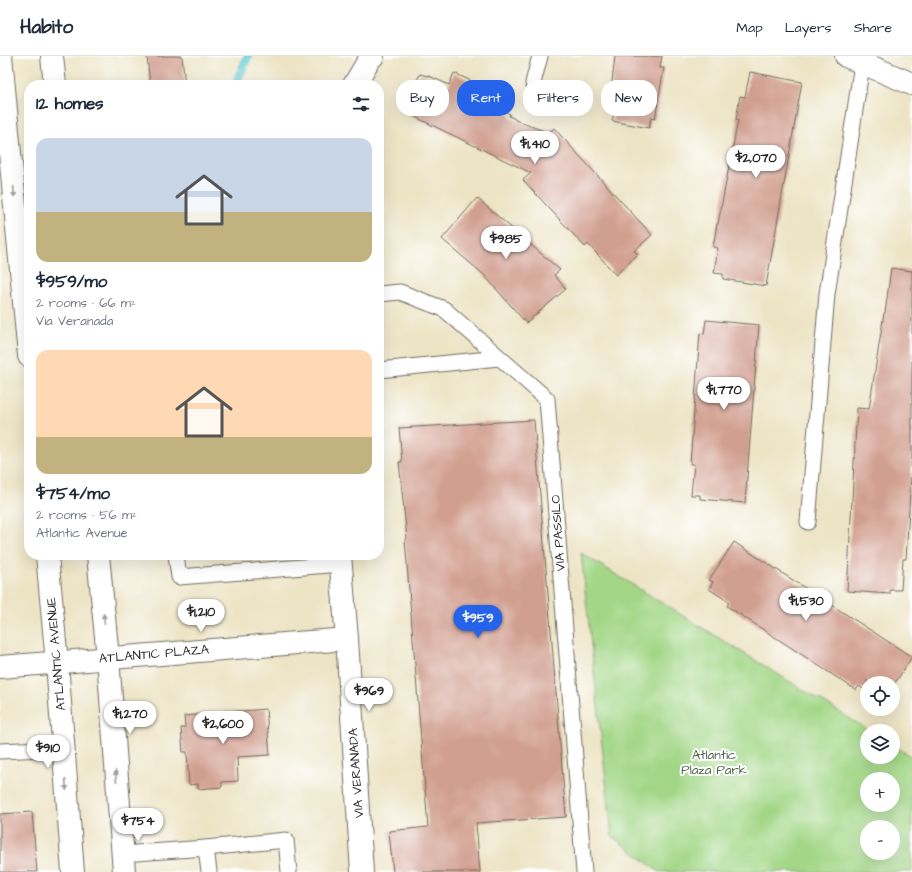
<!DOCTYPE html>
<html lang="en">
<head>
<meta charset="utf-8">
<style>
  :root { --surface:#fff; --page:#f2f2f3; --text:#1f2937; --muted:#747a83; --line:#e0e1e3; --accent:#2563eb }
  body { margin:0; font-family:"Architects Daughter",sans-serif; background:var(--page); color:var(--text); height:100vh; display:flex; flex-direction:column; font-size:15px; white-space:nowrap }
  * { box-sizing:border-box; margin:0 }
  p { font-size:13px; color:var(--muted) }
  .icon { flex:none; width:22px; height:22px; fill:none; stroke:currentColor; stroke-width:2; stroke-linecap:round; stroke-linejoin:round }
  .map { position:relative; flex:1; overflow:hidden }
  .panel { position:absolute; left:24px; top:24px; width:360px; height:480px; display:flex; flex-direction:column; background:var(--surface); border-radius:16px; box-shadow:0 4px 16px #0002 }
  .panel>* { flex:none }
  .banner { position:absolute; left:396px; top:24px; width:380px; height:36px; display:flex; gap:8px }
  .tools { position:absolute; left:860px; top:620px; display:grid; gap:8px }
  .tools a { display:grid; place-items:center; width:40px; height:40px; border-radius:50%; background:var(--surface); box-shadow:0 4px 16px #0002; font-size:20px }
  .price { position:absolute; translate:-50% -34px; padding:0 9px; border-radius:14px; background:#fff; color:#222; font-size:13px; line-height:26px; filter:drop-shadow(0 1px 2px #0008) }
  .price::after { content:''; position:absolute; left:50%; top:24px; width:12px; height:9px; margin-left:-6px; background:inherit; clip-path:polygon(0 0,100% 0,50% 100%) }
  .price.current { background:var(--accent); color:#fff }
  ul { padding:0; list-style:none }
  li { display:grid; align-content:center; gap:8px; height:212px; padding:0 12px }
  li span { display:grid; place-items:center; height:124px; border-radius:12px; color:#555 }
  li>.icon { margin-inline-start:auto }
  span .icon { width:72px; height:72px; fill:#fffc; stroke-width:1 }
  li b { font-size:17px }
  h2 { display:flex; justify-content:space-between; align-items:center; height:48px; padding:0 12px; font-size:17px }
  .pill { padding:0 14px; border-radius:16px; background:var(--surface); box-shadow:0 4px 16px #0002; font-size:14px; line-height:36px }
  .pill.current { background:var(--accent); color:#fff }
  header { display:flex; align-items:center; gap:24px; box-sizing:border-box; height:56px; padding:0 20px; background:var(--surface); border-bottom:1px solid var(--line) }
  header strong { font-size:19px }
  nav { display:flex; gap:22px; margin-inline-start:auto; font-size:14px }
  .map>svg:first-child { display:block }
  .green { fill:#a3d787; stroke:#678159; fill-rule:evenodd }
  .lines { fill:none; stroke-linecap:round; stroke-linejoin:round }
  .stream { stroke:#5ac7cf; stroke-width:9 }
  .building { fill:#d19f8f }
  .service-casing { stroke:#6f6c61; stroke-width:17 }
  .minor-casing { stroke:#6f6c61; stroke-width:24 }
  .secondary-casing { stroke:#6f6c61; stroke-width:24 }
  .service { stroke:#fff; stroke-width:15 }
  .minor { stroke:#fff; stroke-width:22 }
  .secondary { stroke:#fff; stroke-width:22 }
  .oneway { fill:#a0a0a0 }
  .labels { text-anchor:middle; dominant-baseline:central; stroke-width:4; stroke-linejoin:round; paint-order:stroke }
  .street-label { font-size:13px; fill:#2b2b2b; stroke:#fff }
  .park-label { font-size:13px; fill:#4f5f47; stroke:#fff }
</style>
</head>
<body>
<header>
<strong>Habito</strong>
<nav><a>Map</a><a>Layers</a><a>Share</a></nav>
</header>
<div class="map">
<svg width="912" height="816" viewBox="0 0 912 816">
  <rect width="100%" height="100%" fill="#fff"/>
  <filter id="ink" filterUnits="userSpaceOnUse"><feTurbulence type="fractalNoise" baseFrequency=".025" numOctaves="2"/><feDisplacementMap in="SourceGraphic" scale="8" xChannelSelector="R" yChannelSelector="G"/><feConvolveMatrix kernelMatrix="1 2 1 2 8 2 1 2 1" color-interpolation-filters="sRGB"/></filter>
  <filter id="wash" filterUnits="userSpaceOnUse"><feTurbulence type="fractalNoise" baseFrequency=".012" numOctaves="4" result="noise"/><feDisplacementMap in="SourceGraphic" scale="16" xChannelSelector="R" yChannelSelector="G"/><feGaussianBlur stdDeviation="0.9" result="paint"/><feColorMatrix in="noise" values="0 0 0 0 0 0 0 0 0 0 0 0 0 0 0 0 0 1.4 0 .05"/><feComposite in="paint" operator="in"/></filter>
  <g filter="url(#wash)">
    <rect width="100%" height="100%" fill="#ede4c5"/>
    <path class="green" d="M 581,497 L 870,675 L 867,675 L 867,701 L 893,701 L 893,689 L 912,701 L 912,816 L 659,816 L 612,780 ZM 867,723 L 893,723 L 893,749 L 867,749 ZM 867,771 L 893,771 L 893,797 L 867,797 Z"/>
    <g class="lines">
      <path class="stream" d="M 235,29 L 248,0"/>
    </g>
    <g id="blocks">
      <g class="building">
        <path d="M 147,0 L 182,0 L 185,29 L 150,29 Z"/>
        <path d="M 615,0 L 662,0 L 660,12 L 664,12 L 655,63 L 651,62 L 649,72 L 612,65 L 614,58 L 612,58 L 616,35 L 611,34 Z"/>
        <path d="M 750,16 L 802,26 L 766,230 L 723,223 L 723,218 L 714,217 L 718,192 L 713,191 L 717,168 L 718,168 L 738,64 L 736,63 L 740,40 L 745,41 Z"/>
        <path d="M 454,17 L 495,36 L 490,46 L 503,52 L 502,54 L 510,58 L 509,60 L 515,63 L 515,64 L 549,77 L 554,72 L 652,179 L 634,195 L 638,198 L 616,219 L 588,188 L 585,191 L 523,124 L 531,117 L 411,59 L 413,55 L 404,51 L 420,18 L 427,20 L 427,19 L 449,29 Z"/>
        <path d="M 477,142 L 560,214 L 554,219 L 566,233 L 526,267 L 484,219 L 442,183 Z"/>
        <path d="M 891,212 L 912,215 L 912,403 L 906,503 L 903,503 L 901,534 L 890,534 L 890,538 L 847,535 L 857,352 L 869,353 L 884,257 L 885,257 Z"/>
        <path d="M 706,264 L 759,269 L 745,447 L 700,443 L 700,439 L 691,439 L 694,408 L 690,408 L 700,277 L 704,278 Z"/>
        <path d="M 534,364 L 566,761 L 476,767 L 480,816 L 393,816 L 389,775 L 428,771 L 405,483 L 407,483 L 399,406 L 402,406 L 399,372 Z"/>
        <path d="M 734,486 L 912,601 L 893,630 L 893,627 L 871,627 L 867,624 L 867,636 L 859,630 L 856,634 L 727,550 L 729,546 L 709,533 L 713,526 L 709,524 Z"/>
        <path d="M 266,653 L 270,699 L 237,701 L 238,725 L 222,726 L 222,731 L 198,733 L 198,728 L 189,729 L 187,696 L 183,696 L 181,672 L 185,671 L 184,660 Z"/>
        <path d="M 32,756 L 37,816 L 0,816 L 0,758 Z"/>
      </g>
    </g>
  </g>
  <g filter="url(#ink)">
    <use href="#blocks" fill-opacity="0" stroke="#6f6c61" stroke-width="1"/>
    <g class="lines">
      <g class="service-casing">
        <g id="service">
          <path d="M 533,27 L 540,0"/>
          <path d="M 379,238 L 400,236 L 444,253 L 547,343 L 584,816"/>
          <path d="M 379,314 L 499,302"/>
          <path d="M 808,466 L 827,238 L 862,8 L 864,0"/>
          <path d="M 176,499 L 179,521 L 341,508"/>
          <path d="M 0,695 L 64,692"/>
          <path d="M 206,792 L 286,784 L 289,816"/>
          <path d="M 122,798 L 206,792 L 209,816"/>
        </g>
      </g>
      <g class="minor-casing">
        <g id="minor">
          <path d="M 846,0 L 912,28"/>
          <path d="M 354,29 L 369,4 L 373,0"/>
          <path d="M 340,499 L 347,583 L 362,816"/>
          <path d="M 0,611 L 347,583"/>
        </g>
      </g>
      <g class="secondary-casing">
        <g id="secondary">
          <path d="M 1,0 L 29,300"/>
          <path d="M 52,0 L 55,29"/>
          <path d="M 47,499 L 57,607 L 73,816"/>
          <path d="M 98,499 L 108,602 L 124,816"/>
        </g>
      </g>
      <use href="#service" class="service"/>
      <use href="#minor" class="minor"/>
      <use href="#secondary" class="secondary"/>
    </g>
    <defs><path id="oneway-solid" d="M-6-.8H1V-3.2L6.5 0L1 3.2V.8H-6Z"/></defs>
    <g class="oneway">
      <use href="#oneway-solid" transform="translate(14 136) rotate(85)"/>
      <use href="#oneway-solid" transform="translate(104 563) rotate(-95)"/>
      <use href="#oneway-solid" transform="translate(116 720) rotate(-94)"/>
      <use href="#oneway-solid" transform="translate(66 729) rotate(86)"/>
    </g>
  </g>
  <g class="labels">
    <g class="street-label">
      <text transform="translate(558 477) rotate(-94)">VIA PASSILO</text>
      <text transform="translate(56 598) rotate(-95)">ATLANTIC AVENUE</text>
      <text transform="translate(154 598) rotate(-5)">ATLANTIC PLAZA</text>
      <text transform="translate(356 717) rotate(-94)">VIA VERANADA</text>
    </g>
    <g class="park-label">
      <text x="714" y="699">Atlantic<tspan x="714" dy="15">Plaza Park</tspan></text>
    </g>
  </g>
</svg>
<div class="tools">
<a><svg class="icon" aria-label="locate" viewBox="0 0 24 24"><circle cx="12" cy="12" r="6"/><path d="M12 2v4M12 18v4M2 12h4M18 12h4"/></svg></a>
<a><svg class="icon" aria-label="layers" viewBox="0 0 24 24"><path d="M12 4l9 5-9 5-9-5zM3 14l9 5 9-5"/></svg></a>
<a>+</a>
<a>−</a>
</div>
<b class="price" style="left:535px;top:109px">$1,410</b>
<b class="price" style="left:756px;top:123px">$2,070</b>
<b class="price" style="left:506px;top:204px">$985</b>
<b class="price" style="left:724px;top:355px">$1,770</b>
<b class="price" style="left:806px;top:566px">$1,530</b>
<b class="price" style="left:201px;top:577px">$1,210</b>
<b class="price current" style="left:478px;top:583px">$959</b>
<b class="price" style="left:369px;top:656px">$969</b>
<b class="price" style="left:130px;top:679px">$1,270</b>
<b class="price" style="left:223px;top:689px">$2,600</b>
<b class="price" style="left:48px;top:713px">$910</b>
<b class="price" style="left:138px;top:786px">$754</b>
<div class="banner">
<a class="pill">Buy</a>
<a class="pill current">Rent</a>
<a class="pill">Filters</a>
<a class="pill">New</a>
</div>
<section class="panel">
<h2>12 homes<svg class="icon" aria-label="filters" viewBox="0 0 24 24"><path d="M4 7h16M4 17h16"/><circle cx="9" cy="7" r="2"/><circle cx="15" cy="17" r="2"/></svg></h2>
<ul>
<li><span style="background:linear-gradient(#c9d6e8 60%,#c2b280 0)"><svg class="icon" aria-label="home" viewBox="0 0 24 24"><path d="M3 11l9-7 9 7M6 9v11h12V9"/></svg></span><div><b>$959/mo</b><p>2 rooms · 66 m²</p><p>Via Veranada</p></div></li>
<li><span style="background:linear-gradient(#ffd9b3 70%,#c2b280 0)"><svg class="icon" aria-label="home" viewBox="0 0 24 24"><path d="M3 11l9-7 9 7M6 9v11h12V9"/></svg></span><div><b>$754/mo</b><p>2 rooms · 56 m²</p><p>Atlantic Avenue</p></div></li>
</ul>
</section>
</div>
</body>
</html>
